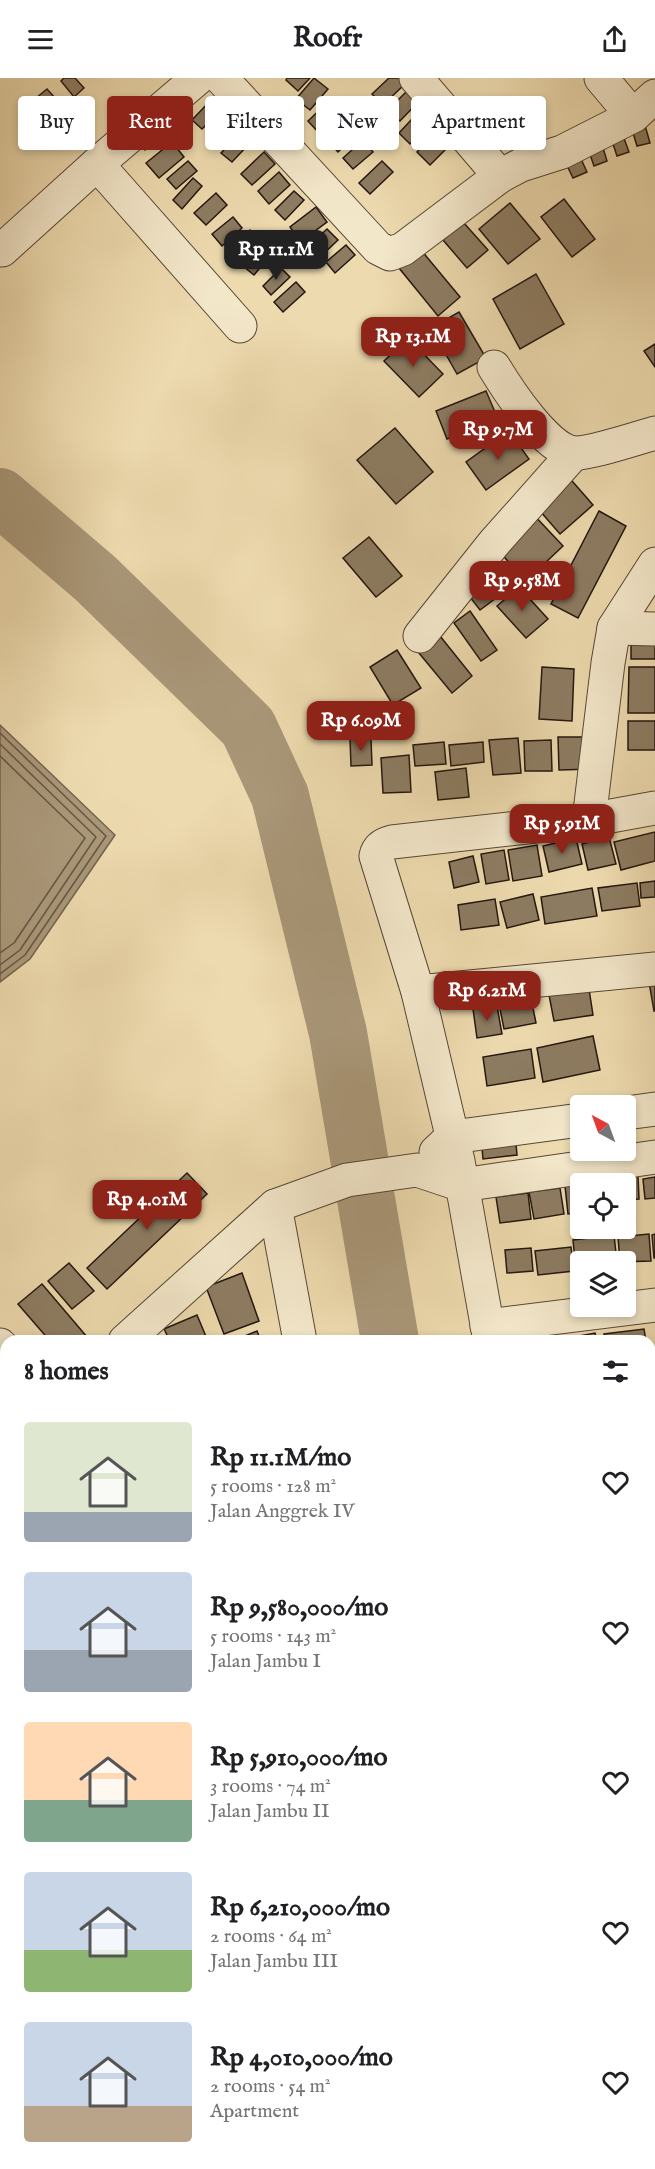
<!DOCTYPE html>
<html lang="en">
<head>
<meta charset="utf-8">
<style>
  :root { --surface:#fff; --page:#f2f2f2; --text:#202124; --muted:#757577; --accent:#8f2418 }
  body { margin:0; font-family:"IM FELL English",serif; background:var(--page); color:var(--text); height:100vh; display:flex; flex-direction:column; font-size:22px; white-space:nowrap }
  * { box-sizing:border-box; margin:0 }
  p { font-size:20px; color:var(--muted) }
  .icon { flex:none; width:33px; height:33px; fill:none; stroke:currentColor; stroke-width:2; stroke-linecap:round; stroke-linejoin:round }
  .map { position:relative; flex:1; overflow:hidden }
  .details { position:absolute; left:0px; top:1257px; width:656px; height:834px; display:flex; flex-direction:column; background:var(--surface); border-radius:18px 18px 0 0; box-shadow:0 3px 9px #0003 }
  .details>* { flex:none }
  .banner { position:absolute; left:18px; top:18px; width:620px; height:54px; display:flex; gap:12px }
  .needle { width:39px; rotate:319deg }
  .fabs { position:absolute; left:570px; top:1017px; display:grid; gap:12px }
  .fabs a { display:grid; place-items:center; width:66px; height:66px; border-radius:6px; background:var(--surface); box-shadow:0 3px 9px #0003; font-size:30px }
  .price { position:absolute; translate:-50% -51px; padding:0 14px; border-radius:12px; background:var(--accent); color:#fff; font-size:20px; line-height:39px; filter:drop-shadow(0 2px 3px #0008) }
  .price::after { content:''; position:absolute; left:50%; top:36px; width:18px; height:14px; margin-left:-9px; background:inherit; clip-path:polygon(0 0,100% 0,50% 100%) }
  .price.active { background:#222; color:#fff }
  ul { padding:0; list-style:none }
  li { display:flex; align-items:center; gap:18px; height:150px; padding:0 24px }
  li span { display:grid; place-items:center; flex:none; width:168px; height:120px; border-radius:6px; color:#555 }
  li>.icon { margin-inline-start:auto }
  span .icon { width:72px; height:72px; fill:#fffc; stroke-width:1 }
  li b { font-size:26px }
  h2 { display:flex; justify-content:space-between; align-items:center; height:72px; padding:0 24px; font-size:26px }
  .pill { padding:0 21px; border-radius:6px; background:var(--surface); box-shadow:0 3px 9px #0003; font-size:21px; line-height:54px }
  .pill.active { background:var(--accent); color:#fff }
  header { display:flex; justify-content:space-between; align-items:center; height:78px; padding:0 24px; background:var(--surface); font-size:27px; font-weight:700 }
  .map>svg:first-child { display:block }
  .water { fill:#a99778; stroke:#74634e; stroke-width:1.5 }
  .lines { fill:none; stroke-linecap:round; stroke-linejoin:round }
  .shore { stroke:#665644; stroke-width:1.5 }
  .river { stroke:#a99778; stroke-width:58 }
  .building { fill:#8d7c62; stroke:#24160f; stroke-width:1.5 }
  .minor-casing { stroke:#564737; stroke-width:35 }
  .minor { stroke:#f3e7ca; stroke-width:33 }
</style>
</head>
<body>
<header><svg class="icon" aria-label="menu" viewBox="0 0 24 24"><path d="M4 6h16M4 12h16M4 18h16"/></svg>Roofr<svg class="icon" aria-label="share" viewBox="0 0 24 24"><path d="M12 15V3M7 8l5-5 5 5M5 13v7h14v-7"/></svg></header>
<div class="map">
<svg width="655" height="2091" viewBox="0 0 655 2091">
  <rect width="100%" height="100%" fill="#eddaae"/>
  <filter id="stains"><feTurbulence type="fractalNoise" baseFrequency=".00333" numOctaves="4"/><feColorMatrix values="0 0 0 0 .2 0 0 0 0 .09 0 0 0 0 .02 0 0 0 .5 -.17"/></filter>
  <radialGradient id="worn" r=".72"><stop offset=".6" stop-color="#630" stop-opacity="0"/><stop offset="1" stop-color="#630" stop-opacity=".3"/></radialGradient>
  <path class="water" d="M 0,647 L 115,757 L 30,881 L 0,904 Z"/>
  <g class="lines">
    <g class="shore">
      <path d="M 0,655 L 106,758 L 25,877 L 0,896"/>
      <path d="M 0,666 L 96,759 L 20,872 L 0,887"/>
      <path d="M 0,678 L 85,760 L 14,865 L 0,875"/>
    </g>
    <g class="river">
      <path d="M 0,419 L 95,500 L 248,649 L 280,718 L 338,955 L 390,1263"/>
      <path d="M 529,2085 L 531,2091"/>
    </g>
  </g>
  <g class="building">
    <path d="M 64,0 L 75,0 L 84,10 L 74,19 L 61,3 Z"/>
    <path d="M 287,0 L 310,0 L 298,13 L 286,2 Z"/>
    <path d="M 314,0 L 328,11 L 310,32 L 296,21 Z"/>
    <path d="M 389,0 L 400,0 L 406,5 L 383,27 L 372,16 Z"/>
    <path d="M 414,6 L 425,17 L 400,43 L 388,32 Z"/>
    <path d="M 47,11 L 63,29 L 52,39 L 36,20 Z"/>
    <path d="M 331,21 L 342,33 L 319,55 L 308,43 Z"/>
    <path d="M 210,23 L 220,33 L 202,51 L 192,42 Z"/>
    <path d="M 424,28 L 435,39 L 410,66 L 399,55 Z"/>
    <path d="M 152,41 L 164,57 L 145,72 L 133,57 Z"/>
    <path d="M 349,41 L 360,53 L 338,74 L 327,62 Z"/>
    <path d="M 644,44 L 650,65 L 637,68 L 631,48 Z"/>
    <path d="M 226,45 L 233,53 L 217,67 L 210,59 Z"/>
    <path d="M 621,52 L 629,74 L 617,78 L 610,57 Z"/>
    <path d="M 437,53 L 451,66 L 430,87 L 417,74 Z"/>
    <path d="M 238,58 L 248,67 L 232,84 L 221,75 Z"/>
    <path d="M 363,62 L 373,74 L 353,91 L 343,80 Z"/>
    <path d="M 601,63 L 607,83 L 594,88 L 587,68 Z"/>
    <path d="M 172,64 L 184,79 L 159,100 L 146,85 Z"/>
    <path d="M 577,72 L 587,94 L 573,100 L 563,79 Z"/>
    <path d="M 264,74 L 275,86 L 252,107 L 241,96 Z"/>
    <path d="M 188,83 L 197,93 L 176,111 L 167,101 Z"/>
    <path d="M 382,83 L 393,94 L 370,116 L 359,105 Z"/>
    <path d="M 279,94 L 290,107 L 269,126 L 258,113 Z"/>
    <path d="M 193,100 L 202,108 L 182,131 L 173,122 Z"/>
    <path d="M 294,113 L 304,122 L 285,142 L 275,132 Z"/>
    <path d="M 216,115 L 227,127 L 206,147 L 194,135 Z"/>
    <path d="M 564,121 L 595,161 L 572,179 L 541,139 Z"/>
    <path d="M 510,125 L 540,161 L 508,186 L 479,151 Z"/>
    <path d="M 316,129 L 327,144 L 300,164 L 290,149 Z"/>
    <path d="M 233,139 L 242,150 L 222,168 L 212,156 Z"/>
    <path d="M 463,144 L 488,172 L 467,190 L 443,162 Z"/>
    <path d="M 327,151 L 338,162 L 319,180 L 308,169 Z"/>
    <path d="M 250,152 L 259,162 L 238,182 L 228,173 Z"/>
    <path d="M 346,167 L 355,177 L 335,195 L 326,184 Z"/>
    <path d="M 259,170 L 269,179 L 254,197 L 244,189 Z"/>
    <path d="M 421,172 L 460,219 L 438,238 L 399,190 Z"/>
    <path d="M 281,190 L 290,199 L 271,217 L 263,208 Z"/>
    <path d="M 536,196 L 564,246 L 520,271 L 493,221 Z"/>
    <path d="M 296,204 L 305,214 L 283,234 L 274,224 Z"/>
    <path d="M 459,234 L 486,280 L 457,296 L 431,250 Z"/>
    <path d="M 408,260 L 443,296 L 419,319 L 384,283 Z"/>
    <path d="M 655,266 L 655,289 L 644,273 Z"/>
    <path d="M 486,313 L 498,341 L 447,361 L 436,333 Z"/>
    <path d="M 395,350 L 433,394 L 396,426 L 357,382 Z"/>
    <path d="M 509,353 L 529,381 L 486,412 L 466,384 Z"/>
    <path d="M 566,396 L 593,427 L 560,456 L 533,425 Z"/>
    <path d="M 599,433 L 626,448 L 578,540 L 551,526 Z"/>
    <path d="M 532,435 L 563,468 L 526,503 L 495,469 Z"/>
    <path d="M 369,459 L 402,498 L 376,519 L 343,480 Z"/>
    <path d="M 491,489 L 508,511 L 480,532 L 463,510 Z"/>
    <path d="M 519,509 L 548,541 L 526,560 L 497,528 Z"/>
    <path d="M 470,533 L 497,572 L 481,583 L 454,545 Z"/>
    <path d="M 440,558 L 472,598 L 452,615 L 419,575 Z"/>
    <rect x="631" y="558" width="24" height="23"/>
    <path d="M 397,572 L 421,610 L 393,627 L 370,589 Z"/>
    <path d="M 542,589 L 574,591 L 572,643 L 539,641 Z"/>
    <path d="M 629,589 L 655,589 L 655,635 L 628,635 Z"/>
    <rect x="628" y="643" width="27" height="29"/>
    <path d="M 558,659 L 593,659 L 594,691 L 559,692 Z"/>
    <path d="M 518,660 L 521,695 L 493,697 L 489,662 Z"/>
    <path d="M 350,661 L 371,661 L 372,687 L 351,688 Z"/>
    <path d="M 551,662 L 552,693 L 525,693 L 524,663 Z"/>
    <path d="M 444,664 L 446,686 L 415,688 L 413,667 Z"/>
    <path d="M 483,664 L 484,684 L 451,688 L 449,667 Z"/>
    <path d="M 409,677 L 411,714 L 383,715 L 381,680 Z"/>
    <path d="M 466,690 L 469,719 L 438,722 L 435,694 Z"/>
    <path d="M 655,754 L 655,783 L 621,792 L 614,764 Z"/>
    <path d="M 609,759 L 616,786 L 588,792 L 582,766 Z"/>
    <path d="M 576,760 L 582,786 L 549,794 L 543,768 Z"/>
    <path d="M 537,767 L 542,798 L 513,803 L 508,772 Z"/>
    <path d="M 504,772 L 509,802 L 486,806 L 481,776 Z"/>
    <path d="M 473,778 L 479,804 L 454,810 L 449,784 Z"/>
    <path d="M 655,803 L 655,819 L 641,820 L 640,805 Z"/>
    <path d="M 637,805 L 640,828 L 602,833 L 598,810 Z"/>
    <path d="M 592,810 L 597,838 L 545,846 L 541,819 Z"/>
    <path d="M 533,816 L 539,842 L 507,850 L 500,824 Z"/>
    <path d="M 495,821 L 499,847 L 461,852 L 458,827 Z"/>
    <path d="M 655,903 L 655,933 L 654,933 L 649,904 Z"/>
    <path d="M 589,911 L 593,937 L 554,943 L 549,917 Z"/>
    <path d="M 531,920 L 536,945 L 504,951 L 499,926 Z"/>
    <path d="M 497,928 L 502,956 L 477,960 L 473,931 Z"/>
    <path d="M 593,958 L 600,992 L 543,1004 L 537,970 Z"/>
    <path d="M 531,971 L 535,1000 L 487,1008 L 483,979 Z"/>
    <path d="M 515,1055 L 517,1077 L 483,1081 L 481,1060 Z"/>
    <path d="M 187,1095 L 207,1116 L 107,1211 L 87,1190 Z"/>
    <path d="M 638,1098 L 639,1121 L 626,1122 L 626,1106 L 609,1106 L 608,1100 Z"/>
    <path d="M 655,1099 L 655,1120 L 645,1121 L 643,1101 Z"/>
    <path d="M 580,1106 L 580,1134 L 568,1136 L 565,1108 Z"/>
    <path d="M 560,1110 L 564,1136 L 534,1141 L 529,1114 Z"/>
    <path d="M 528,1115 L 531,1141 L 500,1145 L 496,1119 Z"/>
    <path d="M 649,1156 L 651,1183 L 620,1184 L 618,1159 Z"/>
    <path d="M 655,1156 L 655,1180 L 654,1180 L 652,1157 Z"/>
    <path d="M 614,1157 L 617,1184 L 580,1184 L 580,1192 L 576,1192 L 573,1162 Z"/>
    <path d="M 571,1169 L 574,1193 L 538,1197 L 535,1173 Z"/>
    <path d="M 531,1170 L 533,1193 L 507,1195 L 505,1172 Z"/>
    <path d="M 69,1185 L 94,1213 L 72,1231 L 48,1203 Z"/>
    <path d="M 242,1195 L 259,1243 L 224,1256 L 206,1209 Z"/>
    <path d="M 42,1206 L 87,1259 L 82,1263 L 50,1263 L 18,1226 Z"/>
    <path d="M 197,1237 L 207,1261 L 203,1263 L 170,1263 L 164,1251 Z"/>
    <path d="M 644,1251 L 646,1263 L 604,1263 L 604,1256 Z"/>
    <path d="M 257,1253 L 261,1263 L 233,1263 Z"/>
    <path d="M 595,1255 L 597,1263 L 551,1263 Z"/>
    <path d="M 543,1259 L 544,1263 L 520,1263 Z"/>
    <path d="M 6,1326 L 6,1373 L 0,1366 L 0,1331 Z"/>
    <path d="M 655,1402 L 655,1426 L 650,1427 L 650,1403 Z"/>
    <path d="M 655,1548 L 655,1575 L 650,1576 L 650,1550 Z"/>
    <path d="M 651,1601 L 655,1601 L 655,1628 Z"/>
    <path d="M 14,2085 L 51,2085 L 50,2091 L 13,2091 Z"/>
    <rect x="58" y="2085" width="37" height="6"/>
    <path d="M 161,2085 L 184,2085 L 185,2091 L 161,2091 Z"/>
    <rect x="185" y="2085" width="24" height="6"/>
    <path d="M 210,2085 L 233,2085 L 234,2091 L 210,2091 Z"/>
    <rect x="234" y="2085" width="24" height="6"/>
    <path d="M 259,2085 L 282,2085 L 283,2091 L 259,2091 Z"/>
    <rect x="284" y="2085" width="23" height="6"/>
    <rect x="308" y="2085" width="24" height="6"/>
    <path d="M 333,2085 L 356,2085 L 357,2091 L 333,2091 Z"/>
    <path d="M 357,2085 L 381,2085 L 381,2091 L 358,2091 Z"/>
    <path d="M 384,2085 L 419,2085 L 419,2091 L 385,2091 Z"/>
  </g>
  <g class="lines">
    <g class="minor-casing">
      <g id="minor">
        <path d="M 221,0 L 378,170 L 390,176 L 403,171 L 500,98 L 521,87 L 562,74 L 633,38 L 655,18"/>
        <path d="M 416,0 L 500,98"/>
        <path d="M 601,0 L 633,38"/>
        <path d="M 97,86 L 240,248"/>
        <path d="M 2,172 L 97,86 L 198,0"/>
        <path d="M 494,289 C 508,312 546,371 574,375 C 589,376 638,360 655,355"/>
        <path d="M 614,550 L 655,551"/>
        <path d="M 420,558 L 494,465 L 574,375"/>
        <path d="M 589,742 L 608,585 L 614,550 L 655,486"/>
        <path d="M 418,914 L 655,891"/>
        <path d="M 626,1035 L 655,1031"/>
        <path d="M 436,1074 L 452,1059 L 580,1042"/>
        <path d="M 275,1128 L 300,1263"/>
        <path d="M 487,1248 L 655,1227"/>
        <path d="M 125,1263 L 275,1128 L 347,1102 L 417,1092 L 462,1107 L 655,1079"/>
        <path d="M 490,1263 L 458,1083 L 418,914 L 376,778 C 378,769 384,766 392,764 L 589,742 L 655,730"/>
        <path d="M 0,1267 L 6,1273"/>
        <path d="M 650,1377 L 655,1376"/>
        <path d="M 0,1462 L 6,1463"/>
        <path d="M 650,1525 L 655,1524"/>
        <path d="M 0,1612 L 6,1498"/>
        <path d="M 650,1680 L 655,1680"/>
        <path d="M 0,1770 L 6,1770"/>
        <path d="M 650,1819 L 655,1819"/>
        <path d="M 431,2085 L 432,2091"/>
        <path d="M 129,2091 L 129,2085"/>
      </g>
    </g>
    <use href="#minor" class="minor"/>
  </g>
  <rect width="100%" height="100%" filter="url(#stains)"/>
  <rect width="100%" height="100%" fill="url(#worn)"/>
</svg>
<div class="fabs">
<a><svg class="needle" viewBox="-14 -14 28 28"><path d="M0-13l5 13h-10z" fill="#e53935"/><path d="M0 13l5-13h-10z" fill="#757577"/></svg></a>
<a><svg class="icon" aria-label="locate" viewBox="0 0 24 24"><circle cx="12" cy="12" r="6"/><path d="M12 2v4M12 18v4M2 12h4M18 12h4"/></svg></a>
<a><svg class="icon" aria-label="layers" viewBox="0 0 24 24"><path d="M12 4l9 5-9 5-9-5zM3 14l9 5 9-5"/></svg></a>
</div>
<b class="price active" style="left:276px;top:203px">Rp 11.1M</b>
<b class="price" style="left:413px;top:290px">Rp 13.1M</b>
<b class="price" style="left:498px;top:383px">Rp 9.7M</b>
<b class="price" style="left:522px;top:534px">Rp 9.58M</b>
<b class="price" style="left:361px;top:674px">Rp 6.09M</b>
<b class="price" style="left:562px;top:777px">Rp 5.91M</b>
<b class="price" style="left:487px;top:944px">Rp 6.21M</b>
<b class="price" style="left:147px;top:1153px">Rp 4.01M</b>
<div class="banner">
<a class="pill">Buy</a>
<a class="pill active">Rent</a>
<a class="pill">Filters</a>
<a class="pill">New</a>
<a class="pill">Apartment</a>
</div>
<section class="details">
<h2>8 homes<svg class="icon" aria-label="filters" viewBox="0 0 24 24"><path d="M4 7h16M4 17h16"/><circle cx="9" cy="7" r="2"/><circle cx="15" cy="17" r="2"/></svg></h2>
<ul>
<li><span style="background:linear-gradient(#dfe7d0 75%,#9aa5b1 0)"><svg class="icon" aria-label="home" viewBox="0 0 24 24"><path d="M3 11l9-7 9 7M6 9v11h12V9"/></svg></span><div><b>Rp 11.1M/mo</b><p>5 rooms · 128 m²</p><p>Jalan Anggrek IV</p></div><svg class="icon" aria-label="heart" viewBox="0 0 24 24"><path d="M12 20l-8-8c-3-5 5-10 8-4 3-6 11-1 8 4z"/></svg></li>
<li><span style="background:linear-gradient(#c9d6e8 65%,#9aa5b1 0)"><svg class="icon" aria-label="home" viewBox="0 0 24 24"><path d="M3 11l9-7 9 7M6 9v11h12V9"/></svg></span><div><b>Rp 9,580,000/mo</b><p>5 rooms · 143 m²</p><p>Jalan Jambu I</p></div><svg class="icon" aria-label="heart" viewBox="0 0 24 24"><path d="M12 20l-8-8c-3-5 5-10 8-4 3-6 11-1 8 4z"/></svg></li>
<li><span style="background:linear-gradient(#ffd9b3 65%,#7fa58c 0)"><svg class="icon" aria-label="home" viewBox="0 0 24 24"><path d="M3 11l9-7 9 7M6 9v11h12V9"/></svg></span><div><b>Rp 5,910,000/mo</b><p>3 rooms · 74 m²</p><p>Jalan Jambu II</p></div><svg class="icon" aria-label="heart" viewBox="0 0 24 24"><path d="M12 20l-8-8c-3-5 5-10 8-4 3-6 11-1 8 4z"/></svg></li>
<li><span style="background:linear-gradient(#c9d6e8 65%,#8fb573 0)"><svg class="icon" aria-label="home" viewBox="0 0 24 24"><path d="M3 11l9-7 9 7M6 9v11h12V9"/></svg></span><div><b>Rp 6,210,000/mo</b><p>2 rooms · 64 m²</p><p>Jalan Jambu III</p></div><svg class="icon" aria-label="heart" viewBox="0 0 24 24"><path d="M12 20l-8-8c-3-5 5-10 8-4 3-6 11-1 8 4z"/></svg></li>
<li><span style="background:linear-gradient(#c9d6e8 70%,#b9a48a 0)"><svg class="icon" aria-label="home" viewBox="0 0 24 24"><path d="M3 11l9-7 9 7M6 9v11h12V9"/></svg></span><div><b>Rp 4,010,000/mo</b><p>2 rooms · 54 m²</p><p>Apartment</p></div><svg class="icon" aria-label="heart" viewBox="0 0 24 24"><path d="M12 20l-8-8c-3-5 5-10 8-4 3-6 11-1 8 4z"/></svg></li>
</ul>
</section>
</div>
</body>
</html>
